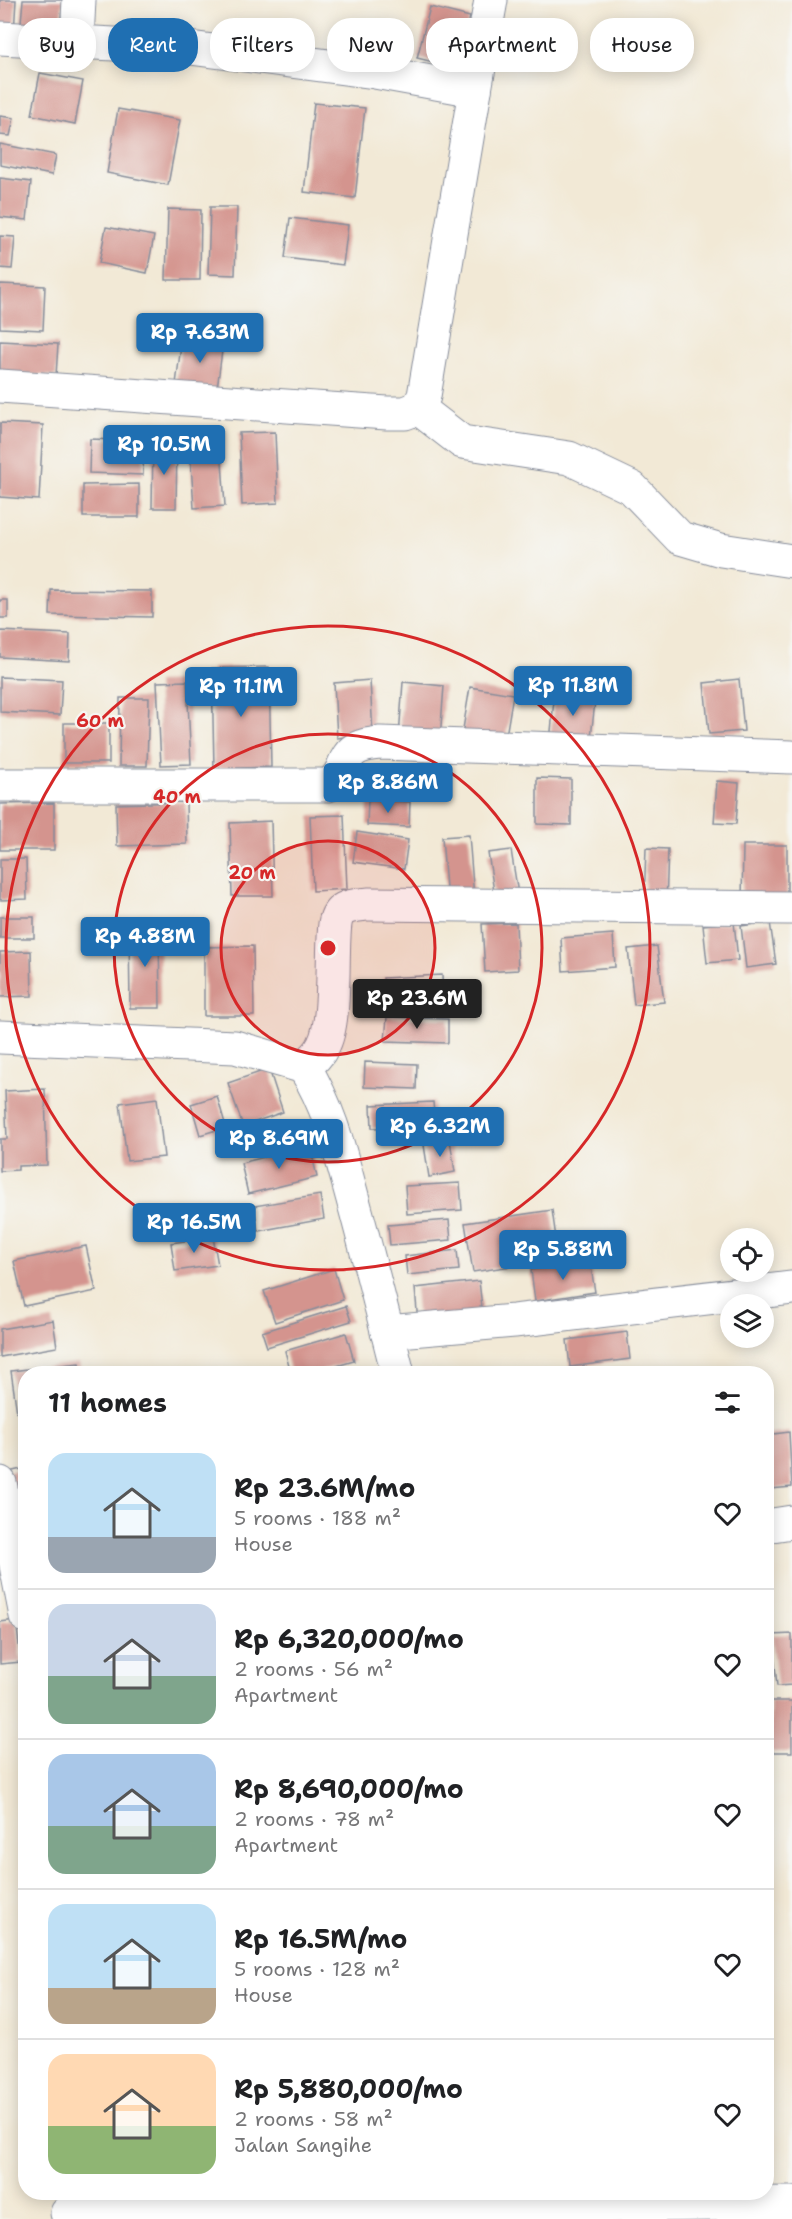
<!DOCTYPE html>
<html lang="en">
<head>
<meta charset="utf-8">
<style>
  :root { --surface:#fff; --page:#f2f2f2; --text:#202124; --muted:#757577; --line:#e0e0e0; --accent:#1f6fb2 }
  body { margin:0; font-family:"Shantell Sans",sans-serif; background:var(--page); color:var(--text); height:100vh; display:flex; flex-direction:column; font-size:22px; white-space:nowrap }
  * { box-sizing:border-box; margin:0 }
  p { font-size:20px; color:var(--muted) }
  .icon { flex:none; width:33px; height:33px; fill:none; stroke:currentColor; stroke-width:2; stroke-linecap:round; stroke-linejoin:round }
  .map { position:relative; flex:1; overflow:hidden }
  .details { position:absolute; left:18px; top:1366px; width:756px; height:834px; display:flex; flex-direction:column; background:var(--surface); border-radius:24px; box-shadow:0 3px 15px #0003 }
  .details>* { flex:none }
  .guide { position:absolute; left:18px; top:18px; width:756px; height:54px; display:flex; gap:12px }
  .controls { position:absolute; left:720px; top:1228px; display:grid; gap:12px }
  .controls a { display:grid; place-items:center; width:54px; height:54px; border-radius:50%; background:var(--surface); box-shadow:0 3px 15px #0003; font-size:30px }
  .price { position:absolute; translate:-50% -51px; padding:0 14px; border-radius:6px; background:var(--accent); color:#fff; font-size:20px; line-height:39px; filter:drop-shadow(0 2px 3px #0008) }
  .price::after { content:''; position:absolute; left:50%; top:36px; width:18px; height:14px; margin-left:-9px; background:inherit; clip-path:polygon(0 0,100% 0,50% 100%) }
  .price.selected { background:#222; color:#fff }
  ul { padding:0; list-style:none }
  li { display:flex; align-items:center; gap:18px; height:150px; padding:0 30px }
  li+li { border-top:2px solid var(--line) }
  li span { display:grid; place-items:center; flex:none; width:168px; height:120px; border-radius:18px; color:#555 }
  li>.icon { margin-inline-start:auto }
  span .icon { width:72px; height:72px; fill:#fffc; stroke-width:1 }
  li b { font-size:26px }
  h2 { display:flex; justify-content:space-between; align-items:center; height:72px; padding:0 30px; font-size:26px }
  .tag { padding:0 21px; border-radius:24px; background:var(--surface); box-shadow:0 3px 15px #0003; font-size:21px; line-height:54px }
  .tag.selected { background:var(--accent); color:#fff }
  .map>svg:first-child { display:block }
  .building { fill:#d4948e }
  .lines { fill:none; stroke-linecap:round; stroke-linejoin:round }
  .minor-casing { stroke:#868c9a; stroke-width:35 }
  .minor { stroke:#fff; stroke-width:33 }
  .ring { fill:none; stroke:#d62828; stroke-width:3 }
  .centre { fill:#d62828; stroke:#f6f6f2; stroke-width:3 }
  .ring-label { font-size:18px; text-anchor:middle; font-weight:bold; fill:#d62828; stroke:#f6f6f2; stroke-width:4.5; stroke-linejoin:round; paint-order:stroke }
</style>
</head>
<body>
<div class="map">
<svg width="792" height="2219" viewBox="0 0 792 2219">
  <rect width="100%" height="100%" fill="#f6f6f2"/>
  <filter id="ink" filterUnits="userSpaceOnUse"><feTurbulence type="fractalNoise" baseFrequency=".0167" numOctaves="2"/><feDisplacementMap in="SourceGraphic" scale="12" xChannelSelector="R" yChannelSelector="G"/><feConvolveMatrix kernelMatrix="1 2 1 2 8 2 1 2 1" color-interpolation-filters="sRGB"/></filter>
  <filter id="wash" filterUnits="userSpaceOnUse"><feTurbulence type="fractalNoise" baseFrequency=".008" numOctaves="4" result="noise"/><feDisplacementMap in="SourceGraphic" scale="24" xChannelSelector="R" yChannelSelector="G"/><feGaussianBlur stdDeviation="1.35" result="paint"/><feColorMatrix in="noise" values="0 0 0 0 0 0 0 0 0 0 0 0 0 0 0 0 0 1.4 0 .05"/><feComposite in="paint" operator="in"/></filter>
  <g filter="url(#wash)">
    <rect width="100%" height="100%" fill="#f2e9d6"/>
    <g id="blocks">
      <g class="building">
        <path d="M 0,0 L 16,0 L 14,33 L 0,32 Z"/>
        <path d="M 23,0 L 63,0 L 59,36 L 20,33 Z"/>
        <path d="M 430,7 L 470,17 L 458,68 L 417,58 Z"/>
        <path d="M 40,73 L 83,81 L 75,124 L 32,115 Z"/>
        <path d="M 314,103 L 365,108 L 355,198 L 304,192 Z"/>
        <path d="M 118,109 L 180,120 L 168,185 L 107,173 Z"/>
        <path d="M 0,116 L 14,118 L 10,136 L 0,135 Z"/>
        <path d="M 0,144 L 56,155 L 52,175 L 0,165 Z"/>
        <path d="M 0,178 L 31,182 L 27,220 L 0,217 Z"/>
        <path d="M 210,207 L 237,207 L 235,275 L 208,274 Z"/>
        <path d="M 168,209 L 201,210 L 200,280 L 166,280 Z"/>
        <path d="M 290,218 L 348,225 L 343,265 L 285,258 Z"/>
        <path d="M 106,227 L 154,236 L 147,273 L 99,263 Z"/>
        <path d="M 0,236 L 15,237 L 12,269 L 0,268 Z"/>
        <path d="M 0,284 L 45,286 L 43,330 L 0,328 Z"/>
        <path d="M 182,338 L 223,343 L 217,389 L 176,384 Z"/>
        <path d="M 0,341 L 58,344 L 56,376 L 0,373 Z"/>
        <path d="M 0,423 L 43,425 L 39,500 L 0,497 Z"/>
        <path d="M 275,432 L 278,503 L 242,505 L 239,433 Z"/>
        <path d="M 90,439 L 144,441 L 143,475 L 89,473 Z"/>
        <path d="M 153,444 L 177,445 L 176,508 L 152,508 Z"/>
        <path d="M 221,447 L 225,506 L 194,508 L 190,449 Z"/>
        <path d="M 139,484 L 139,517 L 83,517 L 83,485 Z"/>
        <path d="M 51,590 L 152,591 L 152,617 L 50,615 Z"/>
        <rect x="0" y="600" width="8" height="18"/>
        <path d="M 0,631 L 70,634 L 69,661 L 0,657 Z"/>
        <path d="M 269,667 L 271,767 L 214,769 L 212,668 Z"/>
        <path d="M 0,677 L 62,680 L 60,715 L 0,712 Z"/>
        <path d="M 739,679 L 744,731 L 709,734 L 704,683 Z"/>
        <path d="M 370,680 L 373,735 L 337,738 L 334,683 Z"/>
        <path d="M 187,681 L 191,764 L 161,765 L 157,682 Z"/>
        <path d="M 403,682 L 444,686 L 440,739 L 399,736 Z"/>
        <path d="M 470,687 L 513,694 L 504,748 L 461,741 Z"/>
        <path d="M 555,689 L 596,693 L 590,746 L 550,742 Z"/>
        <path d="M 120,698 L 149,698 L 147,766 L 119,766 Z"/>
        <rect x="64" y="723" width="45" height="40"/>
        <path d="M 537,778 L 571,779 L 571,825 L 537,824 Z"/>
        <path d="M 717,781 L 739,783 L 736,824 L 714,823 Z"/>
        <path d="M 368,800 L 410,802 L 409,827 L 367,825 Z"/>
        <path d="M 186,802 L 187,844 L 117,846 L 116,804 Z"/>
        <path d="M 54,803 L 54,850 L 0,850 L 0,804 Z"/>
        <path d="M 344,815 L 347,889 L 313,891 L 310,816 Z"/>
        <path d="M 271,821 L 273,896 L 232,896 L 230,823 Z"/>
        <path d="M 357,832 L 408,840 L 404,869 L 353,862 Z"/>
        <path d="M 469,835 L 474,898 L 447,900 L 442,837 Z"/>
        <path d="M 743,845 L 787,845 L 787,901 L 742,900 Z"/>
        <path d="M 646,848 L 668,849 L 666,904 L 644,903 Z"/>
        <path d="M 511,850 L 518,894 L 495,898 L 488,853 Z"/>
        <path d="M 0,859 L 26,859 L 27,899 L 0,900 Z"/>
        <rect x="0" y="917" width="34" height="21"/>
        <path d="M 734,922 L 738,960 L 707,963 L 703,925 Z"/>
        <path d="M 770,922 L 776,964 L 746,968 L 741,926 Z"/>
        <path d="M 516,923 L 518,970 L 485,972 L 482,924 Z"/>
        <path d="M 159,927 L 160,1008 L 130,1008 L 129,928 Z"/>
        <path d="M 613,934 L 615,967 L 563,971 L 561,938 Z"/>
        <path d="M 253,946 L 254,1016 L 204,1016 L 204,947 Z"/>
        <path d="M 657,946 L 664,1002 L 634,1005 L 628,949 Z"/>
        <path d="M 31,951 L 32,996 L 0,997 L 0,952 Z"/>
        <path d="M 442,975 L 443,1000 L 384,1003 L 383,978 Z"/>
        <path d="M 387,1017 L 448,1019 L 448,1043 L 385,1041 Z"/>
        <path d="M 365,1062 L 417,1064 L 416,1089 L 364,1087 Z"/>
        <path d="M 269,1069 L 283,1112 L 243,1126 L 228,1083 Z"/>
        <path d="M 45,1089 L 47,1165 L 18,1166 L 18,1170 L 0,1171 L 0,1139 L 7,1139 L 5,1091 Z"/>
        <path d="M 217,1096 L 226,1127 L 200,1135 L 191,1104 Z"/>
        <path d="M 157,1098 L 164,1157 L 127,1161 L 120,1103 Z"/>
        <path d="M 433,1102 L 435,1126 L 372,1128 L 371,1105 Z"/>
        <path d="M 450,1140 L 455,1172 L 429,1177 L 424,1145 Z"/>
        <path d="M 310,1146 L 317,1177 L 248,1194 L 241,1163 Z"/>
        <path d="M 460,1183 L 462,1210 L 407,1214 L 405,1186 Z"/>
        <path d="M 320,1195 L 324,1219 L 258,1231 L 254,1206 Z"/>
        <path d="M 552,1210 L 559,1259 L 473,1272 L 465,1223 Z"/>
        <path d="M 449,1220 L 451,1240 L 390,1245 L 388,1225 Z"/>
        <path d="M 213,1237 L 218,1265 L 175,1271 L 171,1243 Z"/>
        <path d="M 86,1246 L 96,1291 L 24,1306 L 14,1261 Z"/>
        <path d="M 457,1250 L 459,1270 L 407,1275 L 405,1256 Z"/>
        <path d="M 590,1261 L 595,1292 L 535,1301 L 531,1270 Z"/>
        <path d="M 334,1269 L 343,1300 L 275,1322 L 264,1291 Z"/>
        <path d="M 479,1281 L 483,1316 L 418,1323 L 415,1288 Z"/>
        <path d="M 346,1306 L 351,1321 L 267,1347 L 262,1332 Z"/>
        <path d="M 53,1320 L 57,1347 L 0,1357 L 0,1329 Z"/>
        <path d="M 627,1332 L 630,1359 L 570,1367 L 567,1340 Z"/>
        <path d="M 346,1333 L 354,1361 L 309,1374 L 291,1374 L 285,1351 Z"/>
        <path d="M 79,1363 L 81,1374 L 26,1374 L 26,1412 L 17,1413 L 11,1371 Z"/>
        <path d="M 789,1432 L 792,1487 L 770,1489 L 766,1435 Z"/>
        <path d="M 26,1468 L 26,1501 L 15,1504 L 8,1472 Z"/>
        <path d="M 16,1620 L 21,1662 L 0,1664 L 0,1622 Z"/>
        <path d="M 792,1634 L 792,1685 L 777,1686 L 772,1635 Z"/>
        <rect x="770" y="1701" width="22" height="51"/>
      </g>
    </g>
  </g>
  <g filter="url(#ink)">
    <use href="#blocks" fill-opacity="0" stroke="#868c9a" stroke-width="1.5"/>
    <g class="lines">
      <g class="minor-casing">
        <g id="minor">
          <path d="M 0,38 L 190,48 L 375,72 L 475,90 L 424,396 L 418,408 L 405,413 L 387,413 L 0,386"/>
          <path d="M 77,40 L 79,0"/>
          <path d="M 475,90 L 491,0"/>
          <path d="M 418,408 L 462,442 L 569,458 L 632,488 L 680,538 L 721,550 L 792,561"/>
          <path d="M 0,785 L 328,785 C 345,776 341,761 353,751 C 360,745 371,744 380,743 L 792,757"/>
          <path d="M 0,1037 L 235,1047 L 304,1067 C 329,1106 340,1152 352,1196 C 368,1255 383,1314 398,1374"/>
          <path d="M 304,1067 C 311,1061 319,1055 323,1046 C 337,1021 331,955 335,924 C 338,905 352,906 368,904 L 792,908"/>
          <path d="M 387,1332 L 514,1321 L 792,1288"/>
          <path d="M 0,1483 L 26,1616"/>
          <path d="M 766,1526 L 792,1522"/>
          <path d="M 67,2213 L 792,2203"/>
        </g>
      </g>
      <use href="#minor" class="minor"/>
    </g>
  </g>
  <circle cx="328" cy="948" r="107" fill="#d62828" fill-opacity=".12"/>
  <g class="ring">
    <circle cx="328" cy="948" r="107"/>
    <circle cx="328" cy="948" r="214"/>
    <circle cx="328" cy="948" r="322"/>
  </g>
  <circle cx="328" cy="948" r="9" class="centre"/>
  <g class="ring-label">
    <text x="100" y="727">60 m</text>
    <text x="177" y="803">40 m</text>
    <text x="252" y="879">20 m</text>
  </g>
</svg>
<div class="controls">
<a><svg class="icon" aria-label="locate" viewBox="0 0 24 24"><circle cx="12" cy="12" r="6"/><path d="M12 2v4M12 18v4M2 12h4M18 12h4"/></svg></a>
<a><svg class="icon" aria-label="layers" viewBox="0 0 24 24"><path d="M12 4l9 5-9 5-9-5zM3 14l9 5 9-5"/></svg></a>
</div>
<b class="price" style="left:200px;top:364px">Rp 7.63M</b>
<b class="price" style="left:164px;top:476px">Rp 10.5M</b>
<b class="price" style="left:573px;top:717px">Rp 11.8M</b>
<b class="price" style="left:241px;top:718px">Rp 11.1M</b>
<b class="price" style="left:388px;top:814px">Rp 8.86M</b>
<b class="price" style="left:145px;top:968px">Rp 4.88M</b>
<b class="price selected" style="left:417px;top:1030px">Rp 23.6M</b>
<b class="price" style="left:440px;top:1158px">Rp 6.32M</b>
<b class="price" style="left:279px;top:1170px">Rp 8.69M</b>
<b class="price" style="left:194px;top:1254px">Rp 16.5M</b>
<b class="price" style="left:563px;top:1281px">Rp 5.88M</b>
<div class="guide">
<a class="tag">Buy</a>
<a class="tag selected">Rent</a>
<a class="tag">Filters</a>
<a class="tag">New</a>
<a class="tag">Apartment</a>
<a class="tag">House</a>
</div>
<section class="details">
<h2>11 homes<svg class="icon" aria-label="filters" viewBox="0 0 24 24"><path d="M4 7h16M4 17h16"/><circle cx="9" cy="7" r="2"/><circle cx="15" cy="17" r="2"/></svg></h2>
<ul>
<li><span style="background:linear-gradient(#bfe0f5 70%,#9aa5b1 0)"><svg class="icon" aria-label="home" viewBox="0 0 24 24"><path d="M3 11l9-7 9 7M6 9v11h12V9"/></svg></span><div><b>Rp 23.6M/mo</b><p>5 rooms · 188 m²</p><p>House</p></div><svg class="icon" aria-label="heart" viewBox="0 0 24 24"><path d="M12 20l-8-8c-3-5 5-10 8-4 3-6 11-1 8 4z"/></svg></li>
<li><span style="background:linear-gradient(#c9d6e8 60%,#7fa58c 0)"><svg class="icon" aria-label="home" viewBox="0 0 24 24"><path d="M3 11l9-7 9 7M6 9v11h12V9"/></svg></span><div><b>Rp 6,320,000/mo</b><p>2 rooms · 56 m²</p><p>Apartment</p></div><svg class="icon" aria-label="heart" viewBox="0 0 24 24"><path d="M12 20l-8-8c-3-5 5-10 8-4 3-6 11-1 8 4z"/></svg></li>
<li><span style="background:linear-gradient(#a9c7e8 60%,#7fa58c 0)"><svg class="icon" aria-label="home" viewBox="0 0 24 24"><path d="M3 11l9-7 9 7M6 9v11h12V9"/></svg></span><div><b>Rp 8,690,000/mo</b><p>2 rooms · 78 m²</p><p>Apartment</p></div><svg class="icon" aria-label="heart" viewBox="0 0 24 24"><path d="M12 20l-8-8c-3-5 5-10 8-4 3-6 11-1 8 4z"/></svg></li>
<li><span style="background:linear-gradient(#bfe0f5 70%,#b9a48a 0)"><svg class="icon" aria-label="home" viewBox="0 0 24 24"><path d="M3 11l9-7 9 7M6 9v11h12V9"/></svg></span><div><b>Rp 16.5M/mo</b><p>5 rooms · 128 m²</p><p>House</p></div><svg class="icon" aria-label="heart" viewBox="0 0 24 24"><path d="M12 20l-8-8c-3-5 5-10 8-4 3-6 11-1 8 4z"/></svg></li>
<li><span style="background:linear-gradient(#ffd9b3 60%,#8fb573 0)"><svg class="icon" aria-label="home" viewBox="0 0 24 24"><path d="M3 11l9-7 9 7M6 9v11h12V9"/></svg></span><div><b>Rp 5,880,000/mo</b><p>2 rooms · 58 m²</p><p>Jalan Sangihe</p></div><svg class="icon" aria-label="heart" viewBox="0 0 24 24"><path d="M12 20l-8-8c-3-5 5-10 8-4 3-6 11-1 8 4z"/></svg></li>
</ul>
</section>
</div>
</body>
</html>
